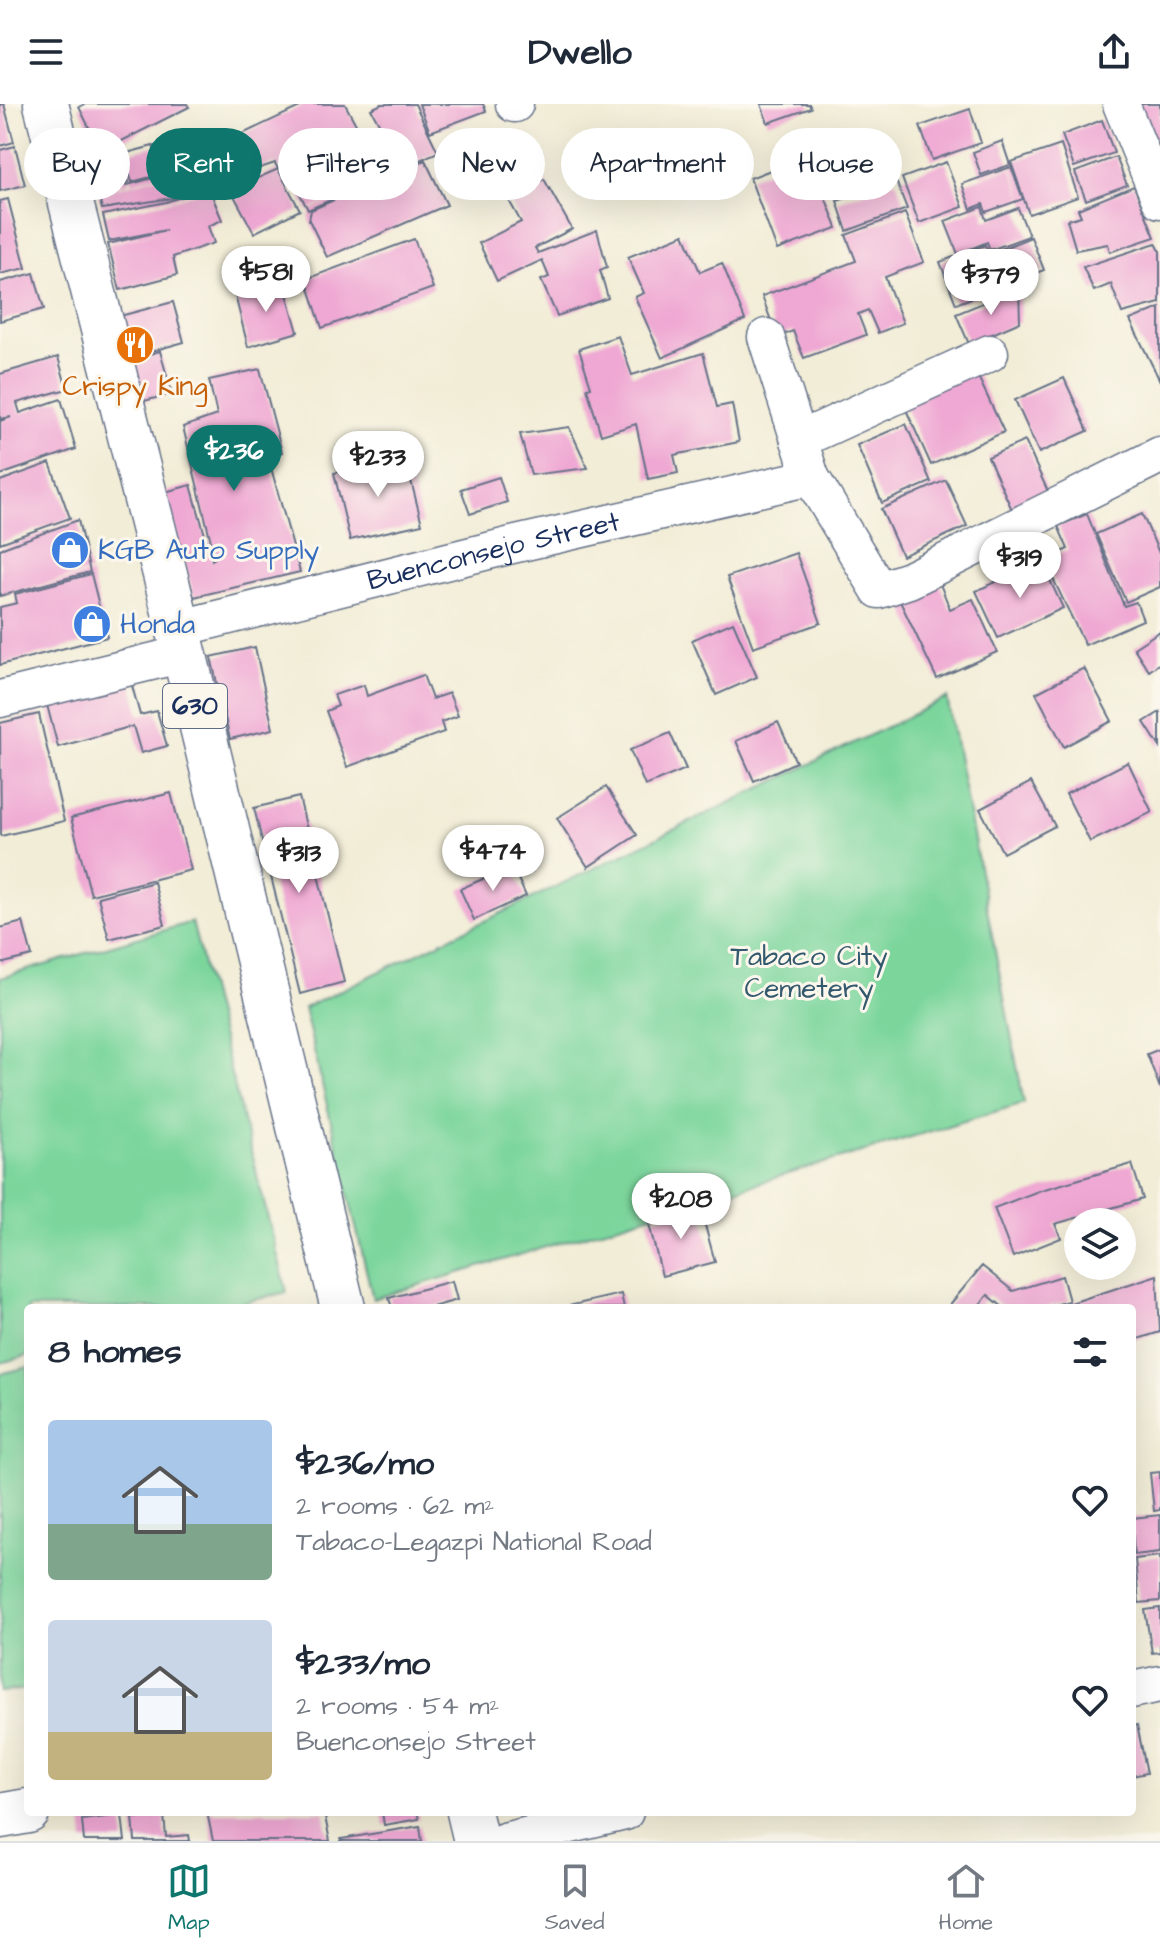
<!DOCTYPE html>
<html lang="en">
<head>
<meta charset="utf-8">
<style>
  :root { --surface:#fff; --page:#f2f2f3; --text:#1f2937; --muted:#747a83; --line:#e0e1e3; --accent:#0f766e }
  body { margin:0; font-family:"Architects Daughter",sans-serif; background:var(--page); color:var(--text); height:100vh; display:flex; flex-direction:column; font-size:30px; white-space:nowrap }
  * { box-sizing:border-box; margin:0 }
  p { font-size:26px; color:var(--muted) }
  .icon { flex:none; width:44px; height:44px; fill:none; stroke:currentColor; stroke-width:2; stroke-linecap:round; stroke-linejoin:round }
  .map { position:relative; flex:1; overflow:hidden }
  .details { position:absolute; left:24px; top:1200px; width:1112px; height:512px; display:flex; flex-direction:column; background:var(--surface); border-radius:8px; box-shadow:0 8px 32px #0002 }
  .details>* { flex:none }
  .hud { position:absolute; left:24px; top:24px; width:1112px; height:72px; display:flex; gap:16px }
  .tools { position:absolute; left:1064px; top:1104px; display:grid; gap:16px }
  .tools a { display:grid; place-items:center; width:72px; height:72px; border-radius:50%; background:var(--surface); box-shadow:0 8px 32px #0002; font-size:40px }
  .price { position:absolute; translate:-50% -68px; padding:0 18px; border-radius:28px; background:#fff; color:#222; font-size:26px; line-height:52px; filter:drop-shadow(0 2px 4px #0008) }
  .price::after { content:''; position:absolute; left:50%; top:48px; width:24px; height:18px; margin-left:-12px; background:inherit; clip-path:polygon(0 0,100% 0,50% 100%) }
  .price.on { background:var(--accent); color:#fff }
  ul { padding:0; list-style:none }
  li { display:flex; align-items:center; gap:24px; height:200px; padding:0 24px }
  li span { display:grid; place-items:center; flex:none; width:224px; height:160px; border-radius:8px; color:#555 }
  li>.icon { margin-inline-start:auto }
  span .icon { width:96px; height:96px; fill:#fffc; stroke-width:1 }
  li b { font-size:34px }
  h2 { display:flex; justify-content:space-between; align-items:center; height:96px; padding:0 24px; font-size:34px }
  .pill { padding:0 28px; border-radius:36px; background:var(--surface); box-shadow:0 8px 32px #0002; font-size:28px; line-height:72px }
  .pill.on { background:var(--accent); color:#fff }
  header { display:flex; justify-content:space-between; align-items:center; height:104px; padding:0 24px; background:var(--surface); font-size:36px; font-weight:700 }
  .dock { display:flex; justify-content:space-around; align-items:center; height:112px; border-top:2px solid var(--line); background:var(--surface); font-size:22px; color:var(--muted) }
  .dock a { display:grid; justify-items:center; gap:4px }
  .dock .on { color:var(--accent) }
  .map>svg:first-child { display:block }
  .green { fill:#7cd69c; stroke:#4c827d; stroke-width:2 }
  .building { fill:#efa8d3 }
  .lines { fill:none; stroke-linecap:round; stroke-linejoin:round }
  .minor-casing { stroke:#667288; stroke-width:39 }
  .tertiary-casing { stroke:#667288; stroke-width:47 }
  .primary-casing { stroke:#667288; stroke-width:47 }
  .minor { stroke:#fff; stroke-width:36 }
  .tertiary { stroke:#fff; stroke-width:44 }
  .primary { stroke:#fff; stroke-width:44 }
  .labels { text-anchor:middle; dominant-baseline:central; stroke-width:6; stroke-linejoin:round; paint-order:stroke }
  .shield { fill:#fbf7ec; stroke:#5e6b89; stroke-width:2 }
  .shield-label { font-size:26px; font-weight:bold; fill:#1b2f5e }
  .food-label { font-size:28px; fill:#c56008; stroke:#fbf7ec }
  .shop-label { font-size:28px; fill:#366cbe; stroke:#fbf7ec; text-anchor:start }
  .street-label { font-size:28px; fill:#1b2f5e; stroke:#fbf7ec }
  .park-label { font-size:28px; fill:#33596e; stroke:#fbf7ec }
</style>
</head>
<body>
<header><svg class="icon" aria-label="menu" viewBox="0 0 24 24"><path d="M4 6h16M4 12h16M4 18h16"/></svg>Dwello<svg class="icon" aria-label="share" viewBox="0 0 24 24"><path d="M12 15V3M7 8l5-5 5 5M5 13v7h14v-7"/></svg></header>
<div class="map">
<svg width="1160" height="1737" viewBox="0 0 1160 1737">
  <rect width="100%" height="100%" fill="#fbf7ec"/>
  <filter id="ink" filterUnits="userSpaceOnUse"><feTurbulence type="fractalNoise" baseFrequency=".0125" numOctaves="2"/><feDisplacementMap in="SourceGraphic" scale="16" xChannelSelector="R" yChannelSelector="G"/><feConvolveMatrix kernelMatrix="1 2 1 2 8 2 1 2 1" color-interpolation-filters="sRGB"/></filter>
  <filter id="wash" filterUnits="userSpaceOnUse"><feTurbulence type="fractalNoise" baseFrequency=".006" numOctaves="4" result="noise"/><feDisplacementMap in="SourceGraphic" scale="32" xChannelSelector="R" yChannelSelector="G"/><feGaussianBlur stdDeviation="1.8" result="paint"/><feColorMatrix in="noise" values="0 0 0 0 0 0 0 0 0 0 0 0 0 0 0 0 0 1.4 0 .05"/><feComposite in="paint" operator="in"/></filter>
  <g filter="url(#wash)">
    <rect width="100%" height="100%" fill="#f2edd7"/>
    <g class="green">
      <path d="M 947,594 L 1024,999 L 373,1195 L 304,904 Z"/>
      <path d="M 192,818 L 287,1188 L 221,1204 L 28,1204 L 28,1252 L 0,1259 L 0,874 Z"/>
      <path d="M 28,1263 L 28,1585 L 0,1588 L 0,1270 Z"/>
    </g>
    <g id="blocks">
      <g class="building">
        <path d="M 0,0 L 4,0 L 14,38 L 0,42 Z"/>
        <path d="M 85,0 L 187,0 L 189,3 L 106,45 L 103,39 L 88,47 L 79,28 L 89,23 L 79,3 Z"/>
        <path d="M 306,0 L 345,0 L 360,28 L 278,65 L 275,59 L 172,94 L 102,105 L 98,89 L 164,71 L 155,42 L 193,28 L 202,49 Z"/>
        <path d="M 382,0 L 415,0 L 438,48 L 308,106 L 289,68 L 345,40 L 362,74 L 346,39 L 381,23 L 371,5 Z"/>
        <path d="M 419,0 L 483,0 L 486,7 L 430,28 Z"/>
        <path d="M 761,0 L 809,0 L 811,4 L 768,19 Z"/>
        <path d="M 1138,0 L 1160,0 L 1160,38 L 1153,41 Z"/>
        <path d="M 970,5 L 981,39 L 932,56 L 920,22 Z"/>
        <path d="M 1102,16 L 1114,49 L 1074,63 L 1062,31 Z"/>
        <path d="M 1002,37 L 1010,61 L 981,71 L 973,48 Z"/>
        <path d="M 1061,41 L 1078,93 L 1029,110 L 1011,58 Z"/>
        <path d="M 15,42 L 25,81 L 0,87 L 0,46 Z"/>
        <path d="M 153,42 L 162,70 L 132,78 L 123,50 Z"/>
        <path d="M 121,49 L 129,78 L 96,88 L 87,59 Z"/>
        <path d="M 809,51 L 837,124 L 777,146 L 750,74 Z"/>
        <path d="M 1116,53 L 1127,81 L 1086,96 L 1075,68 Z"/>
        <path d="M 425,56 L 447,101 L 327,153 L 309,116 L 311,106 Z"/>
        <path d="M 946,58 L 963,103 L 919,119 L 902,74 Z"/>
        <path d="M 1011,63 L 1023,95 L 986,108 L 983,100 L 971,105 L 962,80 Z"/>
        <path d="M 278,65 L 300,106 L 254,129 L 231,86 Z"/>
        <path d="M 544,75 L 572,125 L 535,144 L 538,149 L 597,126 L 607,163 L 600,166 L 608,194 L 557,212 L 541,176 L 549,173 L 542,156 L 497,177 L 479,139 L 521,118 L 507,93 Z"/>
        <path d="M 896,77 L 907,105 L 847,127 L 837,97 Z"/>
        <path d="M 1134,82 L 1155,133 L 1110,148 L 1108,140 L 1076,146 L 1067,116 L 1081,112 L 1078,105 Z"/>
        <path d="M 209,84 L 222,116 L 208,122 L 214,139 L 173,153 L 177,171 L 120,186 L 108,140 L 166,126 L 109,137 L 103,111 L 166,98 Z"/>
        <path d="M 8,95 L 26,164 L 0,170 L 0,97 Z"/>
        <path d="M 982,103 L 986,116 L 1018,104 L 1029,132 L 990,146 L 987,138 L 958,150 L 945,117 Z"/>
        <path d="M 905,109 L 924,158 L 885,173 L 903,219 L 878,229 L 868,206 L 858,210 L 866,231 L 804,254 L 793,227 L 777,233 L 762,192 L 856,157 L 846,131 Z"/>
        <path d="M 684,130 L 700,168 L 722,159 L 745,216 L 662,254 L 635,193 L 644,189 L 628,153 Z"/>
        <path d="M 1031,133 L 1044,166 L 956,200 L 940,158 L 985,141 L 989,150 Z"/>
        <path d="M 414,135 L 433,184 L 322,224 L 306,175 Z"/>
        <path d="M 1156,139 L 1160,147 L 1160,199 L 1122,209 L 1111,180 L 1094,187 L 1083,163 Z"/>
        <path d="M 34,169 L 44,205 L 0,217 L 0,178 Z"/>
        <path d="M 284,179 L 298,228 L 248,243 L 235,191 Z"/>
        <path d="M 1019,184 L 1020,218 L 969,240 L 956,210 Z"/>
        <path d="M 173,198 L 184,238 L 131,253 L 120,212 Z"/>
        <path d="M 1160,204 L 1160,277 L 1130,216 Z"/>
        <path d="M 618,232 L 632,271 L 703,249 L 717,303 L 732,300 L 739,338 L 674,351 L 678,369 L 648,375 L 636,320 L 601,331 L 587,284 L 591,283 L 579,245 Z"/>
        <path d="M 160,247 L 172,290 L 144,297 L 132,255 Z"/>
        <path d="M 58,253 L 67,285 L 17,299 L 20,309 L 61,295 L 76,345 L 0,371 L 0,317 L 11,313 L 0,315 L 0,270 Z"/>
        <path d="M 260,265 L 282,348 L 268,353 L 300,468 L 194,493 L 165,388 L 191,381 L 212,456 L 215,454 L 183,323 L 217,311 L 209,276 Z"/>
        <path d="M 975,266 L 1004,328 L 931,361 L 903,299 Z"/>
        <path d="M 1064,274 L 1088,327 L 1039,349 L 1015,296 Z"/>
        <path d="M 906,320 L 931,378 L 882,399 L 857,341 Z"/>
        <path d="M 569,323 L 588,364 L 531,371 L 520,330 Z"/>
        <path d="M 1025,337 L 1050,392 L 1013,408 L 988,353 Z"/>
        <path d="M 405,353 L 422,420 L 350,436 L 334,369 Z"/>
        <path d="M 50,359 L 70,414 L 0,439 L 0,377 Z"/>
        <path d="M 499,373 L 507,398 L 470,410 L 461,385 Z"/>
        <path d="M 946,376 L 967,422 L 902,452 L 881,405 Z"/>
        <path d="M 1087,410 L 1124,502 L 1136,498 L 1143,516 L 1085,541 L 1044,456 L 1068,445 L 1058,422 Z"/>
        <path d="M 1142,410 L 1160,451 L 1160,483 L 1126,498 L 1096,430 Z"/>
        <path d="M 78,416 L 90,468 L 0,492 L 0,445 Z"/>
        <path d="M 796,449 L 821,519 L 753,543 L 727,473 Z"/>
        <path d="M 1041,457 L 1063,504 L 998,534 L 976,487 Z"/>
        <path d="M 91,470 L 107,533 L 0,561 L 0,503 L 17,499 L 15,490 Z"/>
        <path d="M 938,475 L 950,505 L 973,495 L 997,548 L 937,575 L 897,491 Z"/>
        <path d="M 733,518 L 757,573 L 716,591 L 692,536 Z"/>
        <path d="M 1160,527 L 1160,559 L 1149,567 L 1134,544 Z"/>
        <path d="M 255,543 L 273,625 L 230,635 L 211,553 Z"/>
        <path d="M 1084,564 L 1112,617 L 1064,643 L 1036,589 Z"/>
        <path d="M 423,571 L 432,595 L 449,589 L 458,612 L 441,618 L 444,628 L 347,663 L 326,607 L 338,602 L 334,591 L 364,581 L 367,592 Z"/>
        <path d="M 131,578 L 140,611 L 157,607 L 167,642 L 141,649 L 133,622 L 58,643 L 47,601 Z"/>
        <path d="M 1160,608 L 1160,643 L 1144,618 Z"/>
        <path d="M 39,610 L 64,717 L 1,732 L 0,619 Z"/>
        <path d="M 778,618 L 796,658 L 754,677 L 736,637 Z"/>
        <path d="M 670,629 L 686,665 L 645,682 L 630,646 Z"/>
        <path d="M 1128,658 L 1152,708 L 1090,738 L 1066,690 Z"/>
        <path d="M 1031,678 L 1055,722 L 1003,749 L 980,705 Z"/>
        <path d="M 606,683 L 637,731 L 588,763 L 557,714 Z"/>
        <path d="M 171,689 L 191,766 L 91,791 L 71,714 Z"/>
        <path d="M 299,693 L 344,878 L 300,890 L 254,704 Z"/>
        <path d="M 512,762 L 526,792 L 474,816 L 460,785 Z"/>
        <path d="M 154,778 L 165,821 L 109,835 L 98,793 Z"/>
        <path d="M 23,818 L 32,852 L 0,860 L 0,824 Z"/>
        <path d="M 1160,945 L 1160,984 L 1147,950 Z"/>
        <path d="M 1132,1060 L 1143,1095 L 1055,1120 L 1061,1134 L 1013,1153 L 994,1104 L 1041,1086 Z"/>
        <path d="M 700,1103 L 715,1158 L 662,1172 L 648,1116 Z"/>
        <path d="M 982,1162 L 1013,1187 L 1062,1172 L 1069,1197 L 1044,1204 L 1004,1204 L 988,1191 L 977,1204 L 947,1204 Z"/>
        <path d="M 1157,1171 L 1160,1228 L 1132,1237 L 1132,1204 L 1072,1204 L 1071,1199 Z"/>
        <path d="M 452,1177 L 457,1196 L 429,1204 L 392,1204 L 389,1194 Z"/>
        <path d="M 621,1190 L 624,1204 L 564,1204 L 564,1203 Z"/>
        <path d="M 1160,1368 L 1160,1406 L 1154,1407 L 1150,1369 Z"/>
        <path d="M 1160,1411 L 1160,1448 L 1134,1451 L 1132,1414 Z"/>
        <path d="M 1160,1452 L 1160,1497 L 1139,1499 L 1135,1455 Z"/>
        <path d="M 1160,1504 L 1160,1548 L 1152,1549 L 1145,1506 Z"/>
        <path d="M 1137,1621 L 1147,1669 L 1132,1672 L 1132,1622 Z"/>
        <path d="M 207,1708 L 324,1708 L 330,1737 L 213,1737 Z"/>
        <path d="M 382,1708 L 417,1708 L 419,1715 L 384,1721 Z"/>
        <path d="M 122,1711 L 125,1737 L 84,1737 L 82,1716 Z"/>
        <path d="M 164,1711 L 166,1733 L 189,1731 L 190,1737 L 135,1737 L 133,1714 Z"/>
        <path d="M 420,1722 L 422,1737 L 341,1737 L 341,1735 Z"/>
      </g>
    </g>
  </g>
  <g filter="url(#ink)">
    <use href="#blocks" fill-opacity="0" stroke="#667288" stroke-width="2"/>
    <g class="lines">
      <g class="minor-casing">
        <g id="minor">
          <path d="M 514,0 L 515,0"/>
          <path d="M 1121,0 L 1160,96"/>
          <path d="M 766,233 L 811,373 L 879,486 L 909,476 L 1160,351"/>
          <path d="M 799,336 L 990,249"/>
          <path id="s1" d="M 177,525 L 512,441 L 811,373"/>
          <path d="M 0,595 L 183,550"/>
          <path d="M 1132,1586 L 1160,1580"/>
          <path d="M 504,1737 L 625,1708"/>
        </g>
      </g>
      <g class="tertiary-casing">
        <path id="tertiary" d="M 0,1712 L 28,1707"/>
      </g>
      <g class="primary-casing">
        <g id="primary">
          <path d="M 46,0 L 165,470 L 343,1204"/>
          <path d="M 469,1708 L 476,1737"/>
        </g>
      </g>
      <use href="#minor" class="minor"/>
      <use href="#tertiary" class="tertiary"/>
      <use href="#primary" class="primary"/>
    </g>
  </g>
  <defs>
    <g id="restaurant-disc" transform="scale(2)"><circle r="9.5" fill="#e8710a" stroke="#fbf7ec"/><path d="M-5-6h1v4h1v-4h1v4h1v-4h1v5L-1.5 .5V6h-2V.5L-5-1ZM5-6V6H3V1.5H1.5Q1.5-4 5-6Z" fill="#fff"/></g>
    <g id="shop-disc" transform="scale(2)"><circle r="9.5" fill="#3f7fe0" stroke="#fbf7ec"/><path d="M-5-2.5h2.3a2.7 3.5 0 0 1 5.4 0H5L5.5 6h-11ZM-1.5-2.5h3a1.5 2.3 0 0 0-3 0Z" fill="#fff"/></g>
  </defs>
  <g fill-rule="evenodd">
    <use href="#restaurant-disc" x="135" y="241"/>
    <use href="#shop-disc" x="70" y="446"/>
    <use href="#shop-disc" x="92" y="520"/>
  </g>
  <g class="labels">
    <rect class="shield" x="163" y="580" width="64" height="44" rx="6"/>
    <g class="shield-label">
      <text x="195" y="602">630</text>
    </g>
    <g class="food-label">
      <text x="135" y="282">Crispy King</text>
    </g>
    <g class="shop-label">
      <text x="98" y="446">KGB Auto Supply</text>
      <text x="120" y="520">Honda</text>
    </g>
    <g class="street-label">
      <text stroke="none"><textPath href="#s1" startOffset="326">Buenconsejo Street</textPath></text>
    </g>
    <g class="park-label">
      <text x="809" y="852">Tabaco City<tspan x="809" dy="32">Cemetery</tspan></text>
    </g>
  </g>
</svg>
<div class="tools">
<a><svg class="icon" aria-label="layers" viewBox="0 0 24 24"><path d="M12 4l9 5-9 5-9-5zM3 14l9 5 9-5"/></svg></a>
</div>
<b class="price" style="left:266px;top:210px">$581</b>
<b class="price" style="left:991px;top:213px">$379</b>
<b class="price on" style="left:234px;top:389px">$236</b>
<b class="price" style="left:378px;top:395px">$233</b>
<b class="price" style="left:1020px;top:496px">$319</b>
<b class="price" style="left:493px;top:789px">$474</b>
<b class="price" style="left:299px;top:791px">$313</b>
<b class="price" style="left:681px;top:1137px">$208</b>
<div class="hud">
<a class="pill">Buy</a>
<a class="pill on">Rent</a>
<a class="pill">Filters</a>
<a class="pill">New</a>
<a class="pill">Apartment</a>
<a class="pill">House</a>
</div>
<section class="details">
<h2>8 homes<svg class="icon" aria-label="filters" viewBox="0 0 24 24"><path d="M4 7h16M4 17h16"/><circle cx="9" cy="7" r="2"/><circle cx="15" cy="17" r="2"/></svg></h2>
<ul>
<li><span style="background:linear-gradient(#a9c7e8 65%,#7fa58c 0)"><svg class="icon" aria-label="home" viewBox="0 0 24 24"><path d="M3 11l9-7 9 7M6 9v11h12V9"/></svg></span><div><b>$236/mo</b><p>2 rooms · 62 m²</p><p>Tabaco-Legazpi National Road</p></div><svg class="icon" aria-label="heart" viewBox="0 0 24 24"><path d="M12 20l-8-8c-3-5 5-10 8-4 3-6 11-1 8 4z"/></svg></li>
<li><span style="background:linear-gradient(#c9d6e8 70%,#c2b280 0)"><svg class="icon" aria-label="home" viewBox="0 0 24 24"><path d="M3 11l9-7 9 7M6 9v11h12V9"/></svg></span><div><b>$233/mo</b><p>2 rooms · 54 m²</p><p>Buenconsejo Street</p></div><svg class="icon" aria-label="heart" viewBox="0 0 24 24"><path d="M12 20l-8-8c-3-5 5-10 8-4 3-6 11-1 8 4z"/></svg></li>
</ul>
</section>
</div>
<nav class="dock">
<a class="on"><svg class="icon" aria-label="map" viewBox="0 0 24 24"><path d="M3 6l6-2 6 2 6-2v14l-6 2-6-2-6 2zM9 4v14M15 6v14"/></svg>Map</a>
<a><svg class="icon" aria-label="saved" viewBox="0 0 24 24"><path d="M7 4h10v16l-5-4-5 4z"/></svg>Saved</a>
<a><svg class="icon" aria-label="home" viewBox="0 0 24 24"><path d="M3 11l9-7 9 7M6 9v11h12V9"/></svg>Home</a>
</nav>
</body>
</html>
